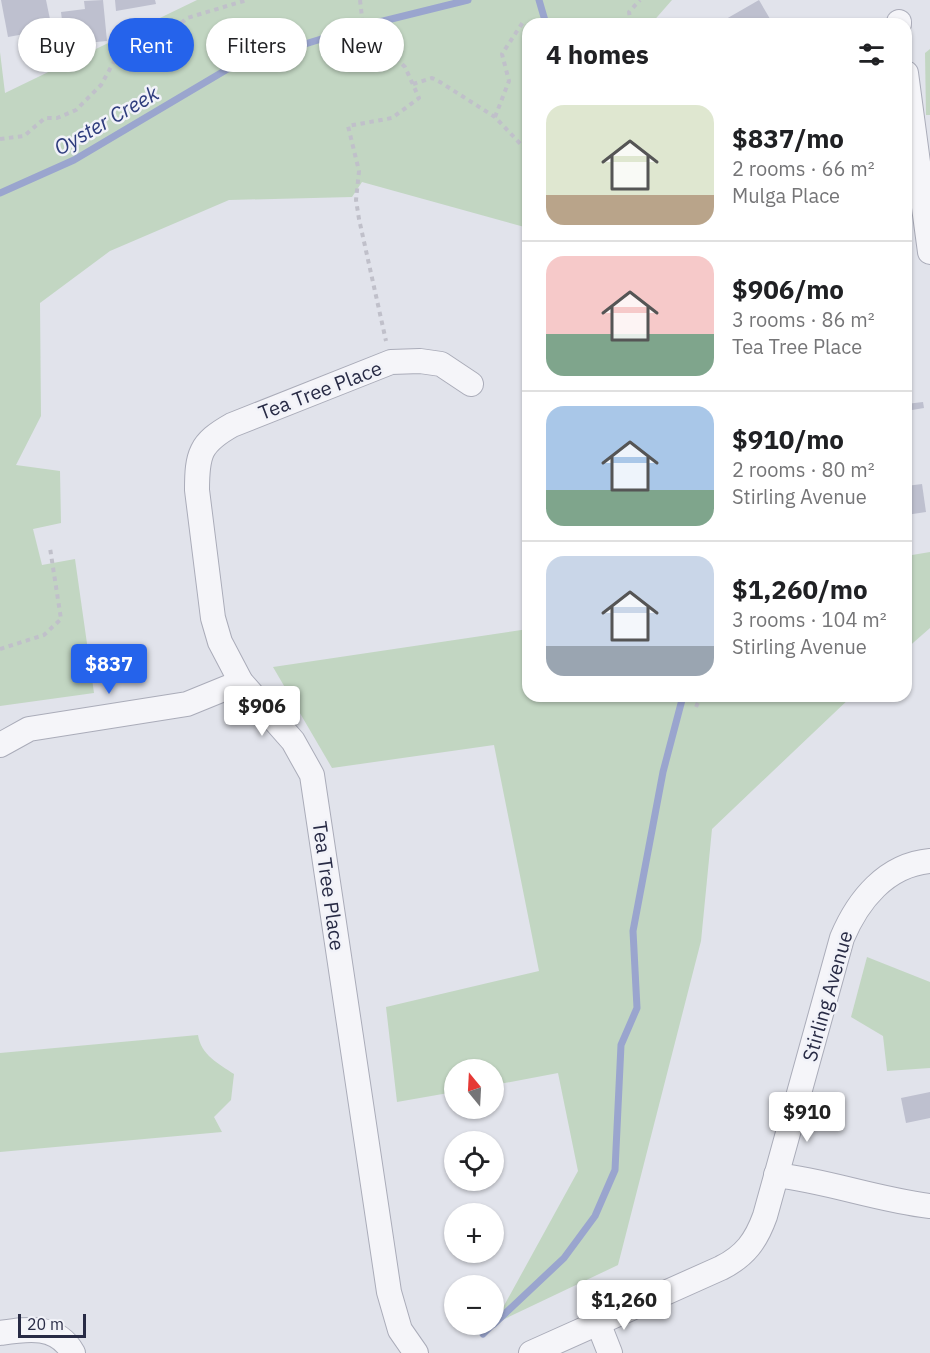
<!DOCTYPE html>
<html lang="en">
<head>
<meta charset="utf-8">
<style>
  :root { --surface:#fff; --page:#f2f2f2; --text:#202124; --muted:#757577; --line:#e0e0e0; --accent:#2563eb }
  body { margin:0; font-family:"IBM Plex Sans",sans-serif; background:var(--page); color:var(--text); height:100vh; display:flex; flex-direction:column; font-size:22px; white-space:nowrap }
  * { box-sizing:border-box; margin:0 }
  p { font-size:20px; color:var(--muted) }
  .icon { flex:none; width:33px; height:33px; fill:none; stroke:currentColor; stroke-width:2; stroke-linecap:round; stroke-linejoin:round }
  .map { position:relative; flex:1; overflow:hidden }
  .side { position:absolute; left:522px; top:18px; width:390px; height:684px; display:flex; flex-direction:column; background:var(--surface); border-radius:18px; box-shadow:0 2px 4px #0004 }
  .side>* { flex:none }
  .guide { position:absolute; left:18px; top:18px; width:414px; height:54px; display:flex; gap:12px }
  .needle { width:39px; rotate:342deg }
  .tools { position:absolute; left:444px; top:1059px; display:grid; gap:12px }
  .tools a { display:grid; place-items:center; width:60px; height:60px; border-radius:50%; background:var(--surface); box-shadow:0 2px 4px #0004; font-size:30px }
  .scale { position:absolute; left:18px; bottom:15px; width:68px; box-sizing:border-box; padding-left:6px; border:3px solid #282b45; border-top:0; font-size:16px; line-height:21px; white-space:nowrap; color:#282b45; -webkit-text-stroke:4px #f1f2f8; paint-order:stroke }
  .price { position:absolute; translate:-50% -51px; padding:0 14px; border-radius:6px; background:#fff; color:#222; font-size:20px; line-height:39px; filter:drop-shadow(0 2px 3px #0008) }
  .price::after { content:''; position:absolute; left:50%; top:36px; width:18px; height:14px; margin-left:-9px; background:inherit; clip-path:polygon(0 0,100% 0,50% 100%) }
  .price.active { background:var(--accent); color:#fff }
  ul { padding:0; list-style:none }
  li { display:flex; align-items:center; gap:18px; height:150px; padding:0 24px }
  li+li { border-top:2px solid var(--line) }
  li span { display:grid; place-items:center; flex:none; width:168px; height:120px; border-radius:18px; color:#555 }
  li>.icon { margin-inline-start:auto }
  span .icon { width:72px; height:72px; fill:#fffc; stroke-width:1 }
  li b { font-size:26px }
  h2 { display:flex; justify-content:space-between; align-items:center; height:72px; padding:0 24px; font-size:26px }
  .tag { padding:0 21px; border-radius:27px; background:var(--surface); box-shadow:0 2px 4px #0004; font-size:21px; line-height:54px }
  .tag.active { background:var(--accent); color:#fff }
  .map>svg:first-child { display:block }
  .green { fill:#c2d6c2 }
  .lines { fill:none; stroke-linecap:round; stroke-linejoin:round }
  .stream { stroke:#9aa5ce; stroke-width:7 }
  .building { fill:#bec0cf }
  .minor-casing { stroke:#aaacb9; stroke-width:26 }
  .path { stroke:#c0c0ca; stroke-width:4; stroke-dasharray:4.5 4.5; stroke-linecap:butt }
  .minor { stroke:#f5f5f9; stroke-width:24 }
  .labels { text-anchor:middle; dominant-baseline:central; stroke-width:5; stroke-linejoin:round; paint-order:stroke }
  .street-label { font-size:20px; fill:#282b45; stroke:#f1f2f8 }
  .water-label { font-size:21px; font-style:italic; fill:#2e3c7d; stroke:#f1f2f8 }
</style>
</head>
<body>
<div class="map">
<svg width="930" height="1353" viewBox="0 0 930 1353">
  <rect width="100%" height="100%" fill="#e1e3eb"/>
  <g class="green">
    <path d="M 197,0 L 672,0 L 651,24 L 528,24 L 528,228 L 362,182 L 352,197 L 229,200 L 110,251 L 40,303 L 41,416 L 16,465 L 60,471 L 61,523 L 33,529 L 42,565 L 75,559 L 94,693 L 0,706 L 0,52 L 5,93 Z"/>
    <path d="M 930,49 L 930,115 L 926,115 L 925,53 Z"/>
    <path d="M 930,552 L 930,628 L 906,649 L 906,556 Z"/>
    <path d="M 528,629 L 528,696 L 852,696 L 712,829 L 701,941 L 618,1265 L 494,1324 L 578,1171 L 558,1073 L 494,1085 L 494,1070 L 454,1070 L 454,1092 L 397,1102 L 386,1007 L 539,971 L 494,745 L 332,768 L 273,667 Z"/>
    <path d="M 867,957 L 930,982 L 930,1068 L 887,1071 L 883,1036 L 851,1017 Z"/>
    <path d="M 198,1035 C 201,1055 219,1064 234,1074 L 231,1100 L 214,1117 L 222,1132 L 0,1152 L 0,1053 Z"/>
  </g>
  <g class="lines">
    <g class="stream">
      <path d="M 539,0 L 546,24"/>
      <path d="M 0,193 L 74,160 L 231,67 L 363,26 L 468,0"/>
      <path d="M 494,1324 L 564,1258 L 595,1216 L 615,1170 L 621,1045 L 637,1008 L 633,931 L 663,772 L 683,696"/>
      <path d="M 483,1334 L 493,1324"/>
    </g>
  </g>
  <g class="building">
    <path d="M 1,0 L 46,0 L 52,29 L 8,37 Z"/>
    <path d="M 103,0 L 107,41 L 65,45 L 61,12 L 85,9 L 84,1 Z"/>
    <path d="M 115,0 L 155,0 L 156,4 L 116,11 Z"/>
    <path d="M 759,0 L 773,24 L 729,24 L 726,19 Z"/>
    <path d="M 923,402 L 924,408 L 906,411 L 906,404 Z"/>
    <path d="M 922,484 L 926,512 L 906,515 L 906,486 Z"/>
    <path d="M 930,1092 L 930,1118 L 906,1123 L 901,1098 Z"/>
  </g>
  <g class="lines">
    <g class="minor-casing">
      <g id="minor">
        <path d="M 899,22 L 899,24"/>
        <path d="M 906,73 L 930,252"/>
        <path d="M 0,745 L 29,729 L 187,704 L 241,682"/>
        <path d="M 776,1175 C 828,1181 878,1200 930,1206"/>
        <path d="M 599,1325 L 610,1353"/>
        <path d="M 0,1333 C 27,1329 57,1324 73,1353"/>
        <path d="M 416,1353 L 400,1330 L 389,1292 L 312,775 L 293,741 L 241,682 L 220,642 L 213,618 L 197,490 C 197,454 200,443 232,425 L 391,362 L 420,361 L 441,364 L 471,384"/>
        <path d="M 531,1353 L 721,1268 C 745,1256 756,1241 765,1216 L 842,938 C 858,900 886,865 930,861"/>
      </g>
    </g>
    <g class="path">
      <path d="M 360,0 L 363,26 L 405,67 L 419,98 L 392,118 L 348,126 L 359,171 L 356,200 L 359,219 L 386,341"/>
      <path d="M 631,24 L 629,12 L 640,0"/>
      <path d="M 413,84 L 432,78 L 440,82 L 495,117 L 528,152"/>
      <path d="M 495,117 L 509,81 L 502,54 L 523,22"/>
      <path d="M 0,139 L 24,136 L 45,118 L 57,118 L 76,110 L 101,85 L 116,58 L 177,27 L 187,18 L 247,0"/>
      <path d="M 0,649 L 44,635 L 61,619 L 50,548"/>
      <path d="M 696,707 L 701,696"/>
    </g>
    <use href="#minor" class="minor"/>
  </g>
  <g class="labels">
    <g class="street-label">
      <text transform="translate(320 390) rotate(-21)">Tea Tree Place</text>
      <text transform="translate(329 886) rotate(82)">Tea Tree Place</text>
      <text transform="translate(827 996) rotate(-74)">Stirling Avenue</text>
    </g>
    <g class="water-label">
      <text transform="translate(106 120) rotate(-30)">Oyster Creek</text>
    </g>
  </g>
</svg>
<div class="tools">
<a><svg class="needle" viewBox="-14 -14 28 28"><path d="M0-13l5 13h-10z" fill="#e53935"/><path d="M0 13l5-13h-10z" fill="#757577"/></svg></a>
<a><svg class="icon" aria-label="locate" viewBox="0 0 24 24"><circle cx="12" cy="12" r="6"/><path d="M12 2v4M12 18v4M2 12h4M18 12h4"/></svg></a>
<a>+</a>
<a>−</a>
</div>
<div class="scale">20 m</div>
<b class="price active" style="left:109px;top:695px">$837</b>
<b class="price" style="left:262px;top:737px">$906</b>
<b class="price" style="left:807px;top:1143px">$910</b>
<b class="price" style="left:624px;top:1331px">$1,260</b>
<div class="guide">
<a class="tag">Buy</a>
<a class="tag active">Rent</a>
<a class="tag">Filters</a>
<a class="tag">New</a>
</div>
<section class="side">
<h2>4 homes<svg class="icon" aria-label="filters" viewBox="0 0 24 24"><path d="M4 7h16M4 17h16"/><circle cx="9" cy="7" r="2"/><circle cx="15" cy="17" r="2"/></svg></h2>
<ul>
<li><span style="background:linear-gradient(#dfe7d0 75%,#b9a48a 0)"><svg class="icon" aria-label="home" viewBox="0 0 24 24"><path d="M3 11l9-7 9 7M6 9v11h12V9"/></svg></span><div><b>$837/mo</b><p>2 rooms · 66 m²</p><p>Mulga Place</p></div></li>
<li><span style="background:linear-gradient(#f6c9c9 65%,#7fa58c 0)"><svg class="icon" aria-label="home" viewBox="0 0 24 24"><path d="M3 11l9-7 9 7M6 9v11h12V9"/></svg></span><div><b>$906/mo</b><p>3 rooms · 86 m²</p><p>Tea Tree Place</p></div></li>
<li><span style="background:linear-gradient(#a9c7e8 70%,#7fa58c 0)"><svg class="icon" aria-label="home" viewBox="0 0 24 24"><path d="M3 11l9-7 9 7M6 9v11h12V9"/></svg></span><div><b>$910/mo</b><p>2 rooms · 80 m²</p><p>Stirling Avenue</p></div></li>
<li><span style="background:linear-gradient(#c9d6e8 75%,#9aa5b1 0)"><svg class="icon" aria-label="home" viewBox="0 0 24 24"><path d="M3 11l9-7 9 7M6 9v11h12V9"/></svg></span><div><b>$1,260/mo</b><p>3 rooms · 104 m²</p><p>Stirling Avenue</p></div></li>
</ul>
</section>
</div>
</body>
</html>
